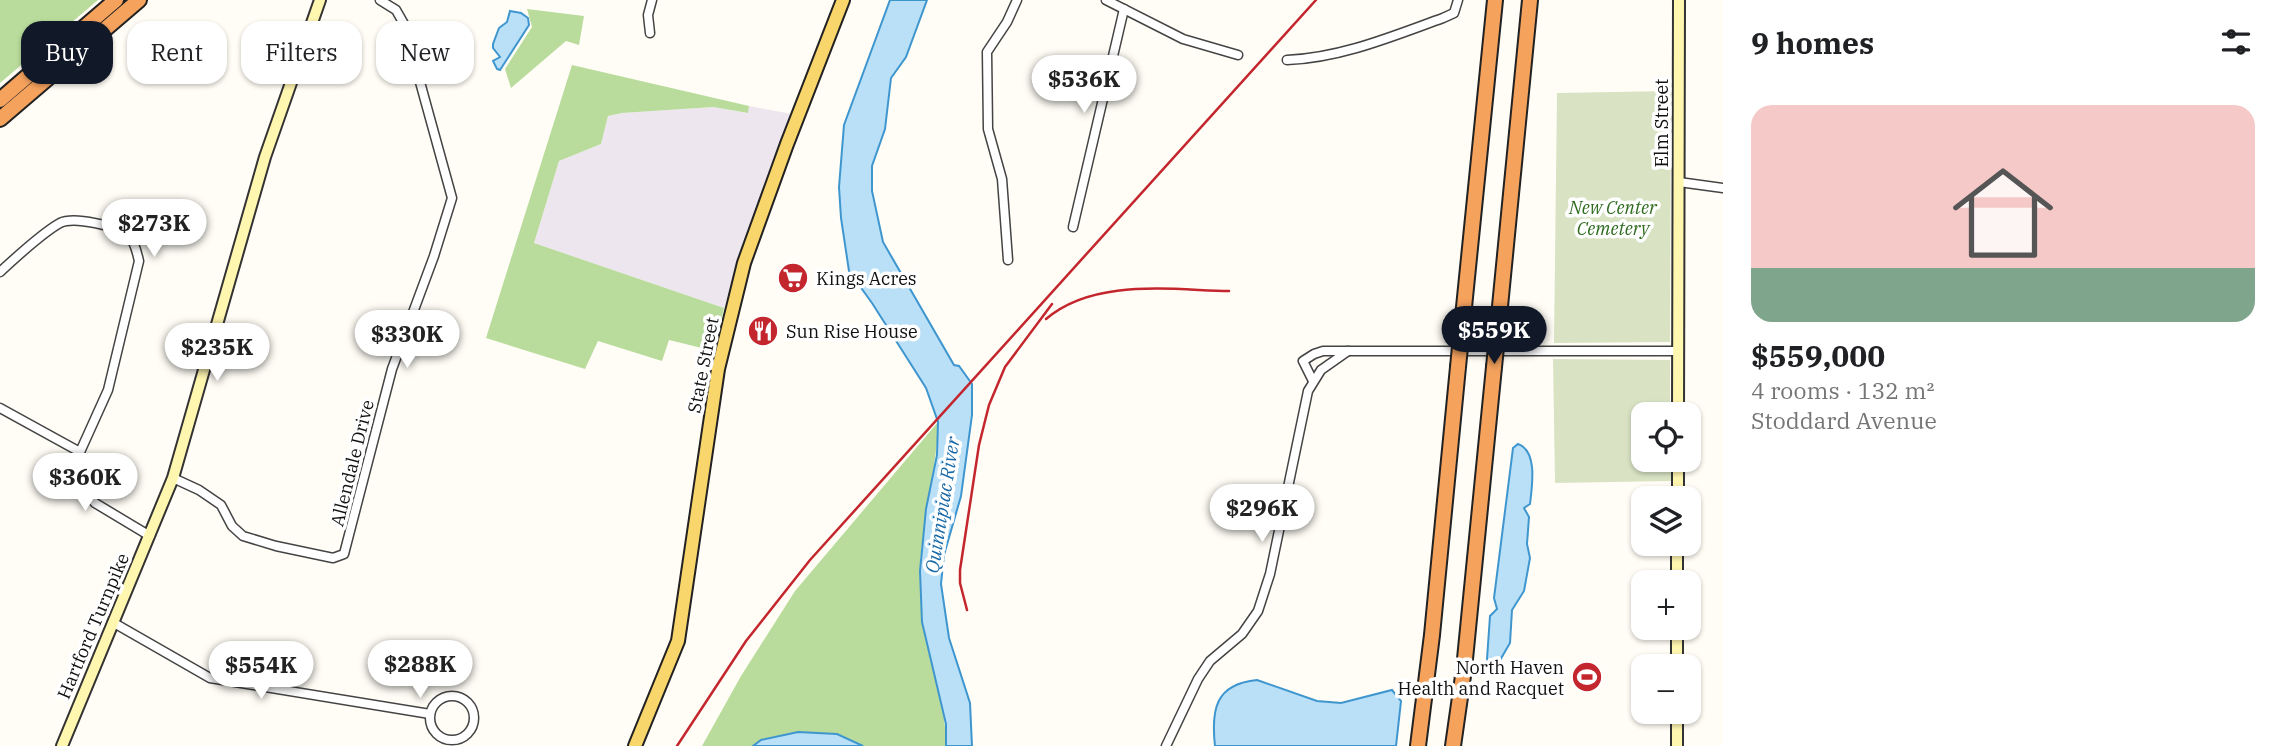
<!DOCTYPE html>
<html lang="en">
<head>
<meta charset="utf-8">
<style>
  :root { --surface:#fff; --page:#f2f2f2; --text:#202124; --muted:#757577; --accent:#111827 }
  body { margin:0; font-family:"IBM Plex Serif",serif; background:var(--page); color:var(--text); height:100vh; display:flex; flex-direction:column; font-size:26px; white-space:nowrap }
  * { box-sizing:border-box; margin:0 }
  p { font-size:23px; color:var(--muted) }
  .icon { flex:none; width:38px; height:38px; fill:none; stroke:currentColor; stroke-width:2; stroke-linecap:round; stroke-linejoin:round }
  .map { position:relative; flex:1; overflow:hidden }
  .panel { display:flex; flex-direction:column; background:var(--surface); width:560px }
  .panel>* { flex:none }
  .guide { position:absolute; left:21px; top:21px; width:665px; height:63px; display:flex; gap:14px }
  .fabs { position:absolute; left:1631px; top:402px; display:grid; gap:14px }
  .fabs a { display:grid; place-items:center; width:70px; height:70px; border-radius:14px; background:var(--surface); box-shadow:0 2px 5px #0004; font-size:35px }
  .price { position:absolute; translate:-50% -60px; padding:0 16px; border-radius:24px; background:#fff; color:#222; font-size:23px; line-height:46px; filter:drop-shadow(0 2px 4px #0008) }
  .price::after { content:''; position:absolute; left:50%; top:42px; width:21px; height:16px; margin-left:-10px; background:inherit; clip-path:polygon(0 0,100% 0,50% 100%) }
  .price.active { background:var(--accent); color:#fff }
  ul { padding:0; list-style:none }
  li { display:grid; align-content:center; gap:14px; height:371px; padding:0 28px }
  li span { display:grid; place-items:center; height:217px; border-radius:21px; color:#555 }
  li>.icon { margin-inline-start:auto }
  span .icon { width:126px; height:126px; fill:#fffc; stroke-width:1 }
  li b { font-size:30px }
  h2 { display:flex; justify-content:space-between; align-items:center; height:84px; padding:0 28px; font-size:30px }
  .tag { padding:0 24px; border-radius:21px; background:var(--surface); box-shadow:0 2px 5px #0004; font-size:24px; line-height:63px }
  .tag.active { background:var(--accent); color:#fff }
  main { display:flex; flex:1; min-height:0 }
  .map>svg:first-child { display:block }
  .industrial { fill:#eee6ef }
  .forest { fill:#b9dc9c }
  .cemetery { fill:#d9e3c4 }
  .water { fill:#b9e0f7; stroke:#3f96cf; stroke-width:2 }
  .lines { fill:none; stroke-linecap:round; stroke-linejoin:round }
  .street-casing { stroke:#444; stroke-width:11 }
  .secondary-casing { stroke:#333; stroke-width:14 }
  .primary-casing { stroke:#222; stroke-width:16 }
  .highway-casing { stroke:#222; stroke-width:18 }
  .street { stroke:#fff; stroke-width:8 }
  .secondary { stroke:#fff6b0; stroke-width:10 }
  .primary { stroke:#f9d66b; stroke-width:12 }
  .highway { stroke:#f5a25d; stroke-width:14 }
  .rail { stroke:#c4262e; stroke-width:2.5 }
  .highway-bridge-casing { stroke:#222; stroke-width:18; stroke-linecap:butt }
  .highway-bridge { stroke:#f5a25d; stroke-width:14 }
  .labels { text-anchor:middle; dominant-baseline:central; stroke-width:7; stroke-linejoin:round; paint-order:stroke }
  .street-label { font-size:18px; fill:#111; stroke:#fff }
  .park-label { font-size:18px; font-style:italic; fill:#2f6b1f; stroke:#fff }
  .poi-label { font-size:18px; fill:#111; stroke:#fff; text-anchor:start }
  .water-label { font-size:19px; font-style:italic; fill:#1768a6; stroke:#fff }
</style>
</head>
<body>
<main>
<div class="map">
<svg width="1723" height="746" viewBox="0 0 1723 746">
  <rect width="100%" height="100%" fill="#fffdf5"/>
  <path class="industrial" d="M 749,106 L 792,114 L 764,186 L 724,308 L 534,243 L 559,161 L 601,144 L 608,116 L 622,113 L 713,107 L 747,113 Z"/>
  <g class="forest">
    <path d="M 0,0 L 98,0 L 0,83 Z"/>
    <path d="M 527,9 L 584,16 L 579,45 L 566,41 L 511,88 L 505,69 L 532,27 Z"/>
    <path d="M 572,65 L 749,106 L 748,113 L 713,107 L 622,113 L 608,116 L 601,144 L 559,161 L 534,243 L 724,308 L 714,351 L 669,340 L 662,361 L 598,341 L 585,369 L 486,338 Z"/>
    <path d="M 938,422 C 937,472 921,521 920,571 C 918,631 946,687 946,746 L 863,746 L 837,734 L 761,740 L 753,746 L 702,746 L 741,676 L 795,591 Z"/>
  </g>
  <g class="cemetery">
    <path d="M 1671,91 L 1670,342 L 1554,343 L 1557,93 Z"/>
    <path d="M 1553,359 L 1670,360 L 1670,415 L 1643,415 L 1643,460 L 1671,460 L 1671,481 L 1555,483 Z"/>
  </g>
  <g class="water">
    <path d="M 890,0 L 927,0 L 906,57 L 891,78 L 885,129 L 872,166 L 872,191 L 883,242 L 954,365 L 959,366 L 972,384 L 972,415 L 961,496 L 944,555 L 941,584 L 949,638 L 970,703 L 972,746 L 946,746 L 946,724 L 922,622 L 920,571 L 926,509 L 937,455 L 938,422 L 926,388 L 872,303 L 849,271 L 841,218 L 839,187 L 844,125 Z"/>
    <path d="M 510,11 L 521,13 L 528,18 L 529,25 L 500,70 L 497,69 L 493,61 L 500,57 L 493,48 L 493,44 L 499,28 L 507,22 Z"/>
    <path d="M 1518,444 C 1538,451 1532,486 1530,504 L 1524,508 L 1529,517 L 1527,544 L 1530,558 L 1524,591 L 1512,610 L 1510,643 L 1496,667 L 1491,668 L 1487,659 L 1490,616 L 1497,609 L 1494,598 L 1513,448 Z"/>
    <path d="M 1257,680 L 1317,701 L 1341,703 L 1392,690 L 1401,701 L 1396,746 L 1215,746 C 1211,710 1215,684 1257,680 Z"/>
    <path d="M 798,732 L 837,734 L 863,746 L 753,746 L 761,740 Z"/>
  </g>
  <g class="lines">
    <g class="street-casing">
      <g id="street">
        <path d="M 1106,0 L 1183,39 L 1238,55"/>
        <path d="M 650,33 L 648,15 L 652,0"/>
        <path d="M 1287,60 C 1341,58 1393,36 1443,18 L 1454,13 L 1458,0"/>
        <path d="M 1679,182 L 1723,188"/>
        <path d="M 1073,227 L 1124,9"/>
        <path d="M 1008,260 L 1002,179 L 988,129 L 987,52 L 1007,22 L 1017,0"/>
        <path d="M 0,272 C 14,259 44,232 60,223 C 74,216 117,226 129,236 C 135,242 137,253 139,261 L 108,390 L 80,452 L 80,487 L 95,503 L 150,536"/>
        <path d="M 1313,381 L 1303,361 L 1314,354 L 1323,351 L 1679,351"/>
        <path d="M 0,408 L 80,452"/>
        <path d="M 173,478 L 199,490 L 221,505 L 232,526 L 243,536 L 276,546 L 333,558 L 344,554 L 392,369 L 434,256 L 452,198 L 404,24 L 396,10 L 380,0"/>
        <path d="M 114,623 L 210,678 L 430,714"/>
        <circle cx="452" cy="718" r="22"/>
        <path d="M 1166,746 L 1198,679 L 1210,661 L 1242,634 L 1258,611 L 1270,574 L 1308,391 L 1321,370 L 1348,351"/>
      </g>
    </g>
    <g class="secondary-casing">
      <g id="secondary">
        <path d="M 1678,415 L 1679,0"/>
        <path d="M 1678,499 L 1678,460"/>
        <path d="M 1677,583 L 1677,544"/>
        <path d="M 1677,667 L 1677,628"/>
        <path d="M 62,746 L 173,478 L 265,157 L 320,0"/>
        <path d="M 1677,746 L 1677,712"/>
      </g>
    </g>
    <g class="primary-casing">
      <path id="primary" d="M 635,746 L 678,641 L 718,369 L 744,263 L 787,144 L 843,0"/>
    </g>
    <g class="highway-casing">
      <g id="highway">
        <path d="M 0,100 L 116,0"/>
        <path d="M 0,119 L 139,0"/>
        <path d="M 1461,337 L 1495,0"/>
        <path d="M 1497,337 L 1530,0"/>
        <path d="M 1418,746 L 1432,635 L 1458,367"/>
        <path d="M 1453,746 L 1464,669 L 1494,367"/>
      </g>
    </g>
    <use href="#street" class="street"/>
    <use href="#secondary" class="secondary"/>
    <use href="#primary" class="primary"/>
    <use href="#highway" class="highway"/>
    <g class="rail">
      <path d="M 1046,319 C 1094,278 1170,290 1229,291"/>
      <path d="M 967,610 L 960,583 L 960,570 L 979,445 L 989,405 L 1005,367 L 1052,304"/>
      <path d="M 677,746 L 746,641 L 810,560 L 1316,0"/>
    </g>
    <g class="highway-bridge-casing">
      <g id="highway-bridge">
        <path d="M 1458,367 L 1461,337"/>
        <path d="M 1494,367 L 1497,337"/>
      </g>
    </g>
    <use href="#highway-bridge" class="highway-bridge"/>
  </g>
  <defs>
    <g id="supermarket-disc" transform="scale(1.575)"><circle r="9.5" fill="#c4262e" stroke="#fff"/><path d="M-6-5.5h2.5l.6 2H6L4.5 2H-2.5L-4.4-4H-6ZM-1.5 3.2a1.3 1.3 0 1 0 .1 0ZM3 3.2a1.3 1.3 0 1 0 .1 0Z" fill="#fff"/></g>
    <g id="restaurant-disc" transform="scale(1.575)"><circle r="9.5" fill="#c4262e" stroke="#fff"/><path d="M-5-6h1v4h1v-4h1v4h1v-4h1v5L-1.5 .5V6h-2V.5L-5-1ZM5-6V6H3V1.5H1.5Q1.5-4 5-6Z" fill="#fff"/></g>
    <g id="stadium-disc" transform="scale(1.575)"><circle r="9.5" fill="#c4262e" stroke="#fff"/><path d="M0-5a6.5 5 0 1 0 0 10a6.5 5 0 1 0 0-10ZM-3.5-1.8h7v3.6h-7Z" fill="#fff"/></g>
  </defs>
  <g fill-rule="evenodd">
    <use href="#supermarket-disc" x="793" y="278"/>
    <use href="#restaurant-disc" x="763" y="331"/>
    <use href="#stadium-disc" x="1587" y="677"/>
  </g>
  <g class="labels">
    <g class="street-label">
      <text transform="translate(1661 123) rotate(-90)">Elm Street</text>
      <text transform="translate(703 365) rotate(-79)">State Street</text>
      <text transform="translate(352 463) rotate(-76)">Allendale Drive</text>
      <text transform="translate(93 626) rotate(-67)">Hartford Turnpike</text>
    </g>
    <g class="park-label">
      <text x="1613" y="207">New Center<tspan x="1613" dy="21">Cemetery</tspan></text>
    </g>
    <g class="poi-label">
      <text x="816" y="278">Kings Acres</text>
      <text x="786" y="331">Sun Rise House</text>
      <text x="1564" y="667" text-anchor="end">North Haven<tspan x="1564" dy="21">Health and Racquet</tspan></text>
    </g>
    <g class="water-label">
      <text transform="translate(942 505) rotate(-81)">Quinnipiac River</text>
    </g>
  </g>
</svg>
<div class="fabs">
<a><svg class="icon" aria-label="locate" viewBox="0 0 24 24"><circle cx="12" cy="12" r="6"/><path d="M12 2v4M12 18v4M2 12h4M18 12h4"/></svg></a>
<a><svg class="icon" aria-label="layers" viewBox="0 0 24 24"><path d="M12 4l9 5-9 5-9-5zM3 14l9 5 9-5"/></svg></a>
<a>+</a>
<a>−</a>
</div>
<b class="price" style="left:1084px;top:115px">$536K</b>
<b class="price" style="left:154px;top:259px">$273K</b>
<b class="price active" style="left:1494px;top:366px">$559K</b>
<b class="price" style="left:407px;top:370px">$330K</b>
<b class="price" style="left:217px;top:383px">$235K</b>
<b class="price" style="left:85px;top:513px">$360K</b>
<b class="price" style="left:1262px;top:544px">$296K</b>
<b class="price" style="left:420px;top:700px">$288K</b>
<b class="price" style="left:261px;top:701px">$554K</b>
<div class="guide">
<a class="tag active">Buy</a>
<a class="tag">Rent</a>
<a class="tag">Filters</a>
<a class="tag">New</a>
</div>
</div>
<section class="panel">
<h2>9 homes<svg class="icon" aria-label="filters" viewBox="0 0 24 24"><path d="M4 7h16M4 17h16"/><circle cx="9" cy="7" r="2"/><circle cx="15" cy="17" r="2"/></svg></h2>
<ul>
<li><span style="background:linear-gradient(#f6c9c9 75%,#7fa58c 0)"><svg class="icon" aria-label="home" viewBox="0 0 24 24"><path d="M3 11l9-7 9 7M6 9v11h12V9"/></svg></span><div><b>$559,000</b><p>4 rooms · 132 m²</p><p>Stoddard Avenue</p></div></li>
</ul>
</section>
</main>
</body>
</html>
